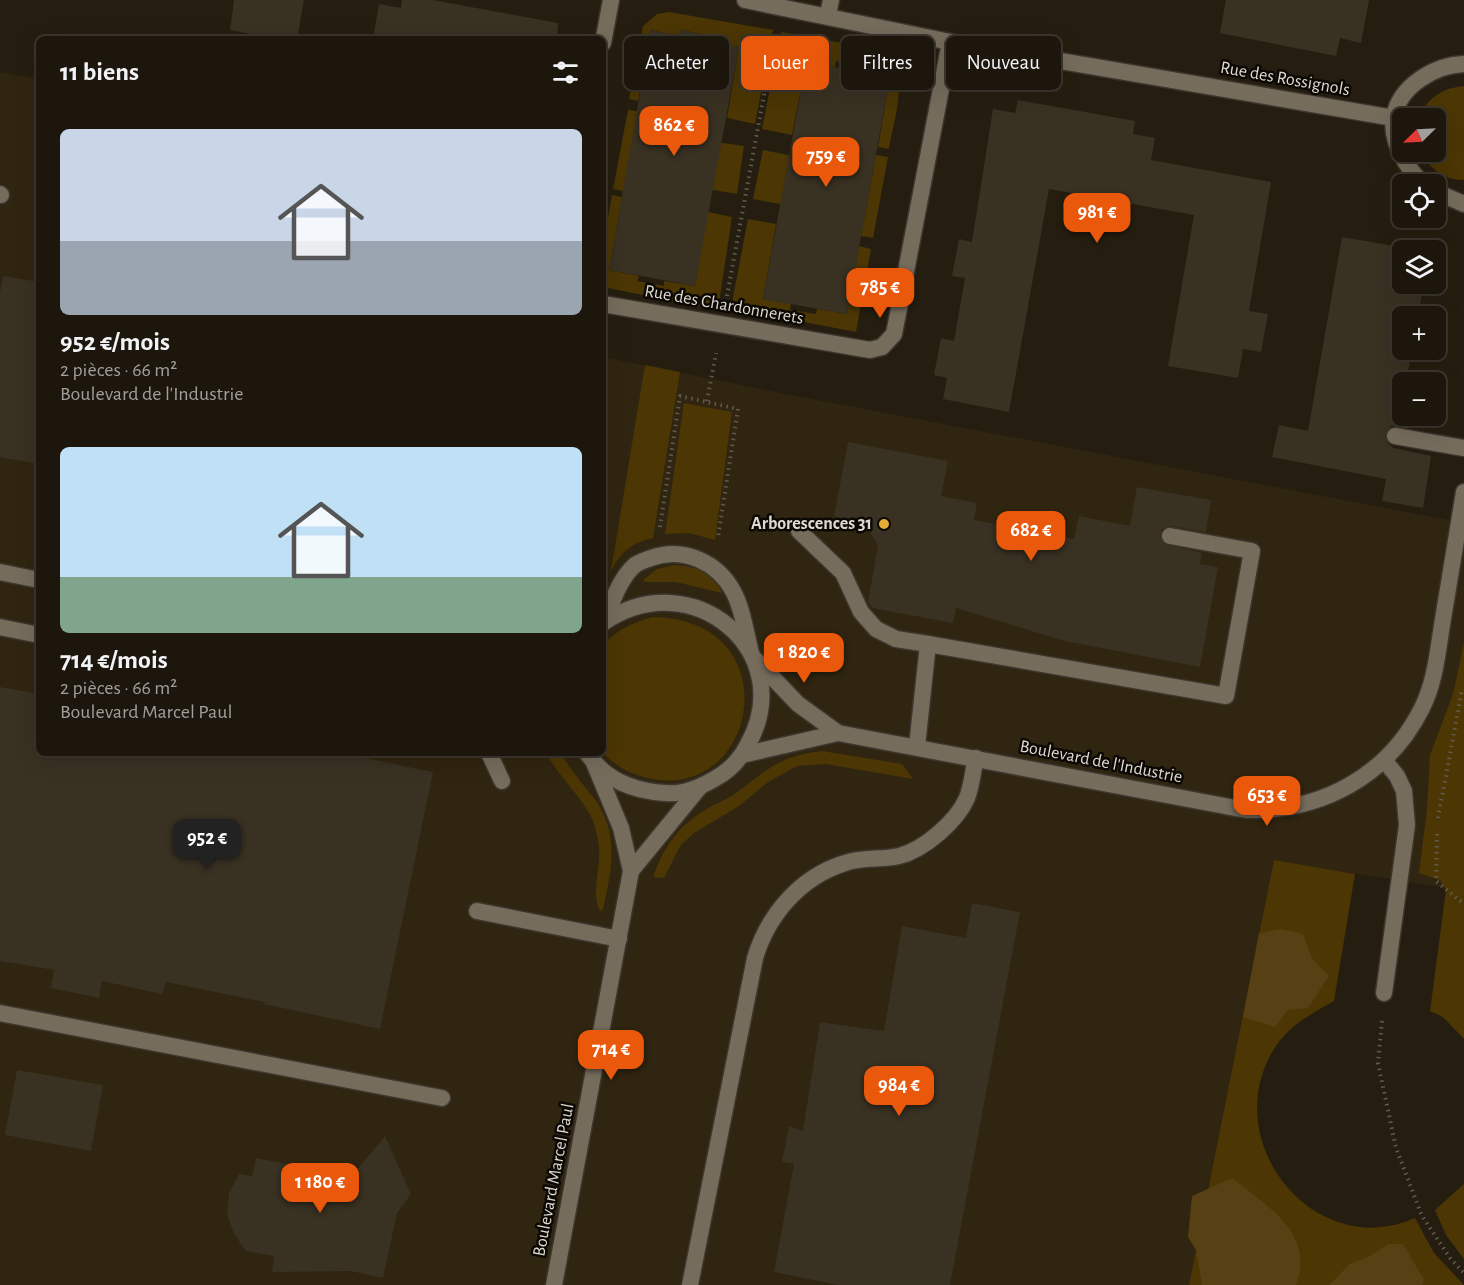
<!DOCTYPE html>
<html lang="fr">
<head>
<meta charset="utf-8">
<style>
  :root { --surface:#1c160c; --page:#29231a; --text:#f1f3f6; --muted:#a09f9d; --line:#3a352d; --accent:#ea580c }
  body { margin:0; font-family:"Alegreya Sans",sans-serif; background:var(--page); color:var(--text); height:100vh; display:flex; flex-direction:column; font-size:22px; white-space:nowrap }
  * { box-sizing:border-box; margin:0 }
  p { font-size:20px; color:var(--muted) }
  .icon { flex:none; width:33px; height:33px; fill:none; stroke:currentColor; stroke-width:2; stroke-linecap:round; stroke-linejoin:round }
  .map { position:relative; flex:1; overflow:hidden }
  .sheet { position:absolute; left:36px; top:36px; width:570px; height:720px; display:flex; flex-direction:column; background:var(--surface); border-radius:9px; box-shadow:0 6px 24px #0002,0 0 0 2px var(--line) }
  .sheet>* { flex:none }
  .banner { position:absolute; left:624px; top:36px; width:570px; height:54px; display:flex; gap:12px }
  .needle { width:39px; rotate:246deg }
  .buttons { position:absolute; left:1392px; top:108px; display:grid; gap:12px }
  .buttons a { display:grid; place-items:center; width:54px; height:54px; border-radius:9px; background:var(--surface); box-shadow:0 6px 24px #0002,0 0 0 2px var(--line); font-size:30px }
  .price { position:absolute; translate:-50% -51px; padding:0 14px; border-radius:12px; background:var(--accent); color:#fff; font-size:20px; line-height:39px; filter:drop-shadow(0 2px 3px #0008) }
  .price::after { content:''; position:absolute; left:50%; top:36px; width:18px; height:14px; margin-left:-9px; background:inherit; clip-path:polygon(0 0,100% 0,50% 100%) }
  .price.active { background:#222; color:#fff }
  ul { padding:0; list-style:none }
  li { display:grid; align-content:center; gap:12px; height:318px; padding:0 24px }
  li span { display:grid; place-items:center; height:186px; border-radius:9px; color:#555 }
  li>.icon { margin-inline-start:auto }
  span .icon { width:108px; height:108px; fill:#fffc; stroke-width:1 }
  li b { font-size:26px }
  h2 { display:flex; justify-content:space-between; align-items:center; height:72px; padding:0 24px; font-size:26px }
  .pill { padding:0 21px; border-radius:9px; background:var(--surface); box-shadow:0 6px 24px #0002,0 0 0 2px var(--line); font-size:21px; line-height:54px }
  .pill.active { background:var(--accent); color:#fff }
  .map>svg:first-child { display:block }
  .built { fill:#302510 }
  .green { fill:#4b3604 }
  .forest { fill:#574114 }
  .building { fill:#393122 }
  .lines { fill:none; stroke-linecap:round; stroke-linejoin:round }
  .service-casing { stroke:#3c362e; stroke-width:19 }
  .minor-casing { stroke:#3c362e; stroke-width:19 }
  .path { stroke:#615b4f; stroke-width:4; stroke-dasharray:1.5 4.5; stroke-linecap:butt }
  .service { stroke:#756c5c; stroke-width:16 }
  .minor { stroke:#756c5c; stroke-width:16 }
  .poi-dot { fill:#e4ad35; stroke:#0c0804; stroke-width:2 }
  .labels { text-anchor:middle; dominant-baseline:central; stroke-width:5; stroke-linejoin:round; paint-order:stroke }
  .street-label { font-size:18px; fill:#dfdad1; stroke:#0c0804 }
  .poi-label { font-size:18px; font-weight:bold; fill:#dfdad1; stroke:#0c0804; text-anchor:end }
</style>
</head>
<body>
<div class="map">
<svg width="1464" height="1285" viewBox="0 0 1464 1285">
  <rect width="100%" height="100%" fill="#251e10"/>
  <path class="built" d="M 0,72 L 39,79 L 39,753 L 603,753 L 603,357 L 791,395 L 1464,523 L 1464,743 L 1446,890 L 1440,887 L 1274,861 L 1189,1285 L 0,1285 Z"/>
  <g class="green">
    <path d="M 669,12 L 773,30 L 755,124 L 727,118 L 739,47 L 712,42 L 711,36 L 681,30 L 679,36 L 651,30 L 638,101 L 629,99 L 643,26 L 657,14 Z"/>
    <path d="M 781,32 L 875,49 C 915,63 894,118 889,149 L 878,147 L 890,77 L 862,72 L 863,66 L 836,61 L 835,67 L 806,62 L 792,135 L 762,129 Z"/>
    <path d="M 1464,86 L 1464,180 C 1443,180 1431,169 1420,152 L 1436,152 L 1436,118 L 1418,118 C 1428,98 1442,88 1464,86 Z"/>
    <path d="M 628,110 L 648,113 L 633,193 L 613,189 Z"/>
    <path d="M 709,141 L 744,146 L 737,194 L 701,188 Z"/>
    <path d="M 763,150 L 799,157 L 790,206 L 753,199 Z"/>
    <path d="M 876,155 L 888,157 L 873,238 L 861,236 Z"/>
    <path d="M 612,195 L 622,197 L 609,270 L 639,276 L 637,281 L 664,286 L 664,281 L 695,286 L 708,212 L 732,217 L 718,310 L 603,287 L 603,246 Z"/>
    <path d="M 748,219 L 776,224 L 763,299 L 791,304 L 790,310 L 816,314 L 817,309 L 847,314 L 859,246 L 871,249 L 856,332 L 731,308 Z"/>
    <path d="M 645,365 L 680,372 L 653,538 C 631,543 622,551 611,571 Z"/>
    <path d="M 684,403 L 732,412 L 715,540 L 689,533 L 665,534 Z"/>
    <path d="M 675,565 C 694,566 715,573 722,593 L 676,582 L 645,582 L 643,580 L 657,569 Z"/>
    <path d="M 652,617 C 786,618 762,791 659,780 C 637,777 619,770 603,753 L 603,645 C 617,629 633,623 652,617 Z"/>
    <path d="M 1464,643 L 1464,1039 L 1443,1017 L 1430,1011 L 1446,890 L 1440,880 L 1419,873 L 1427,809 L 1430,755 L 1453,694 Z"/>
    <path d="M 822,751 L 902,764 L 913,779 L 826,764 L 797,766 L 768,782 L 739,806 L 694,833 L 680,846 L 664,878 L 653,877 C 663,848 678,826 705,810 C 714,804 724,801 733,795 C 767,771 777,756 822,751 Z"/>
    <path d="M 546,753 L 561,753 C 570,770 582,783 594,798 C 620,834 612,869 603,909 L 600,911 C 592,894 598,879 599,860 C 600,850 598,838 595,827 C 589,803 559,778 546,753 Z"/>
    <path d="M 1274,860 L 1355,874 L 1334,1001 C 1311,1014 1288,1026 1274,1049 C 1217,1141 1314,1263 1415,1218 L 1434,1253 L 1464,1285 L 1189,1285 Z"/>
    <path d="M 1464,1184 L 1464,1259 L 1446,1235 L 1435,1210 Z"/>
  </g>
  <g class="forest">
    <path d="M 1282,929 L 1303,934 L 1312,958 L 1329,976 L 1308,1008 L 1288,1010 L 1275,1027 L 1243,1017 L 1259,933 Z"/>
    <path d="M 1232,1178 C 1268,1207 1315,1233 1296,1285 L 1202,1285 L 1196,1250 L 1188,1237 L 1192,1196 Z"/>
    <path d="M 1388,1244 L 1403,1244 L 1424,1280 L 1422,1285 L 1329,1285 L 1350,1264 L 1370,1256 Z"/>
  </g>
  <g class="building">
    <path d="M 234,0 L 304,0 L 297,39 L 278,39 L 230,30 Z"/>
    <path d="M 402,0 L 433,0 L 558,23 L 557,39 L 373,39 L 379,4 L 401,8 Z"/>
    <path d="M 1226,0 L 1369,0 L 1361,43 L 1340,38 L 1336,56 L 1220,33 Z"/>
    <path d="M 651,30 L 679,36 L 680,30 L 711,36 L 712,42 L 739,47 L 695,286 L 609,270 Z"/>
    <path d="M 806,62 L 890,77 L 847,314 L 763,299 Z"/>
    <path d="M 1018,100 L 1135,121 L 1133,134 L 1155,138 L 1151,160 L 1271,182 L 1249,311 L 1268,314 L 1261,352 L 1243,349 L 1238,378 L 1168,366 L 1194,215 L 1049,189 L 1009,412 L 943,399 L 947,378 L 934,375 L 941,338 L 954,341 L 965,278 L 952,276 L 959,239 L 972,242 L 993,109 L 1015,113 Z"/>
    <path d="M 1342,237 L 1418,250 L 1402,250 L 1402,284 L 1424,284 L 1418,316 L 1402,316 L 1402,350 L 1412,350 L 1406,382 L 1402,382 L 1399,426 L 1391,426 L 1385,435 L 1388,444 L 1394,448 L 1431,456 L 1423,508 L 1382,501 L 1386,479 L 1272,457 L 1279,425 L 1308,431 Z"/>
    <path d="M 3,276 L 39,282 L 39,464 L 0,457 L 0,293 Z"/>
    <path d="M 848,442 L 948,461 L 941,496 L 977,503 L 974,520 L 1074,539 L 1079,516 L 1130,526 L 1137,487 L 1211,500 L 1206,532 L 1171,526 L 1162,529 L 1160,535 L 1164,544 L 1202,553 L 1200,564 L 1218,567 L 1200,667 L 1065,641 L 956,608 L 953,623 L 872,608 L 868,602 L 878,545 L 864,522 L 834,517 Z"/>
    <path d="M 0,687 L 39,694 L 39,753 L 340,753 L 433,772 L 380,1029 L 264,1004 L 265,1002 L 166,982 L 162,994 L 102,981 L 99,998 L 51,988 L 54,970 L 0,961 Z"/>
    <path d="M 972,903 L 1020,912 L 950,1285 L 838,1285 L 774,1272 L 794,1164 L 782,1162 L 789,1126 L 803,1131 L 820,1022 L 884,1031 L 902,926 L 966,938 Z"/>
    <path d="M 17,1070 L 103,1085 L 91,1151 L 5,1135 Z"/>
    <path d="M 385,1136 L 411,1194 L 397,1213 L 383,1278 L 351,1271 L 272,1272 L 274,1256 L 246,1251 L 234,1234 L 227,1214 L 229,1193 L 239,1174 L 252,1176 L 256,1158 L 351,1177 Z"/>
  </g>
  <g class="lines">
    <g class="service-casing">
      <g id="service">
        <path d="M 0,194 L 1,195"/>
        <path d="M 1395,436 L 1464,448"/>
        <path d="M 799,531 L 843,573 L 861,612 L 876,629 L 896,639 L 928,644 L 917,746"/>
        <path d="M 604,622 C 612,603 619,579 635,565 C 639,562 646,560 651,558 C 684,546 718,563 733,591 C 743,609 746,634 751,653"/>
        <path d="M 0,627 L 39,635"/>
        <path d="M 928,644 L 1226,696 L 1252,551 L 1170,536"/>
        <path d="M 489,753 L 502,781"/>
        <path d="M 477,911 L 619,939"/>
        <path d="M 1384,993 L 1407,825 L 1404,791 L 1397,776 L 1384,760"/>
        <path d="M 0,1013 L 442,1098"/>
        <path d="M 690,1285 L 755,958 C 768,915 800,877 845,863 C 862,857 881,860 899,856 C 924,850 957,821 967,798 C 972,785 973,770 976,758"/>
      </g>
    </g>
    <g class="minor-casing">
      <g id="minor">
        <path d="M 745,0 L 950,42 L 1394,118"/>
        <path d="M 828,15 L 831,0"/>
        <path d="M 603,43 L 611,0"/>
        <path d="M 1423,184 C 1407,168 1390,142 1394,117 C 1399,86 1435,65 1464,64"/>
        <path d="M 1436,192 L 1464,204"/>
        <path d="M 603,304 L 870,350 L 882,347 L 894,334 L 950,42"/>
        <path d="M 0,572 L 39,580"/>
        <path d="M 754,658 L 798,704 L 838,733"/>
        <path d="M 587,753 C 605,780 633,791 665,793 C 683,795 701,787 716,778 C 729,771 740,759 747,746 C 801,653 692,561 603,623"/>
        <path d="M 742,755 L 838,733 L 1246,810 C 1321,812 1388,776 1422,708 C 1436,680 1438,648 1443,619 C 1450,576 1457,534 1464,492"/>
        <path d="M 631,871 L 699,788"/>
        <path d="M 554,1285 L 631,871 L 621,828 L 594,763"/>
      </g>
    </g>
    <g class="path">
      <path d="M 727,296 L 775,35"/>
      <path d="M 707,401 L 716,353"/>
      <path d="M 660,527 L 680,396 L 738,409 L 718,537"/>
      <path d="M 1438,818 L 1462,690"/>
      <path d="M 1437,834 L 1436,881 L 1464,904"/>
      <path d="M 1382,1021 L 1378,1063 L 1396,1148 L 1422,1216 L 1450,1258 L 1464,1273"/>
    </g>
    <use href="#service" class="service"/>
    <use href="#minor" class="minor"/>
  </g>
  <circle class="poi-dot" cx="884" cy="524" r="6"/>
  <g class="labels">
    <g class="street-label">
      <text transform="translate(1285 79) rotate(10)">Rue des Rossignols</text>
      <text transform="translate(724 305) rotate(10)">Rue des Chardonnerets</text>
      <text transform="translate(1101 762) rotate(11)">Boulevard de l'Industrie</text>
      <text transform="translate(554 1180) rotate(-79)">Boulevard Marcel Paul</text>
    </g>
    <g class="poi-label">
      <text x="872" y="524">Arborescences 31</text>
    </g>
  </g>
</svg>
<div class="buttons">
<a><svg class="needle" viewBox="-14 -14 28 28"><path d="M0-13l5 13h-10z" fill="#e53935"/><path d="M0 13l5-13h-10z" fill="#a09f9d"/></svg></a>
<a><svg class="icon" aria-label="locate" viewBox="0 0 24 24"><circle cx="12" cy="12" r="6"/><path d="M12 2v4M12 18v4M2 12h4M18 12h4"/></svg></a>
<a><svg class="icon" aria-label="layers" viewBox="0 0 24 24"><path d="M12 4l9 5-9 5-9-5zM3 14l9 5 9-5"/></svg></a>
<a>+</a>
<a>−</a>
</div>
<b class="price" style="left:674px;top:157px">862 €</b>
<b class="price" style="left:826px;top:188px">759 €</b>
<b class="price" style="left:1097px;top:244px">981 €</b>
<b class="price" style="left:880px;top:319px">785 €</b>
<b class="price" style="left:1031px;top:562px">682 €</b>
<b class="price" style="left:804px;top:684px">1 820 €</b>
<b class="price" style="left:1267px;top:827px">653 €</b>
<b class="price active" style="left:207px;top:870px">952 €</b>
<b class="price" style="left:611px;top:1081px">714 €</b>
<b class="price" style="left:899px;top:1117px">984 €</b>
<b class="price" style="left:320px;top:1214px">1 180 €</b>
<div class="banner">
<a class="pill">Acheter</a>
<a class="pill active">Louer</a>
<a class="pill">Filtres</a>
<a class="pill">Nouveau</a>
</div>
<section class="sheet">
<h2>11 biens<svg class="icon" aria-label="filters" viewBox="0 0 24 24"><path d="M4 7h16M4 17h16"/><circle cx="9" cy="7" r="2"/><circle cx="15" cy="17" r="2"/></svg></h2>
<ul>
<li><span style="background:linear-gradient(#c9d6e8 60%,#9aa5b1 0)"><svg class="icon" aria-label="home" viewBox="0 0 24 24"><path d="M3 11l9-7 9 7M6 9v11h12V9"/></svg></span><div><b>952 €/mois</b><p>2 pièces · 66 m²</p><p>Boulevard de l'Industrie</p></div></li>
<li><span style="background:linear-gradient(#bfe0f5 70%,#7fa58c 0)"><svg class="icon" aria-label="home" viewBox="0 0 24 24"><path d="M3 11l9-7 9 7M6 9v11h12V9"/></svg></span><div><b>714 €/mois</b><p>2 pièces · 66 m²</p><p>Boulevard Marcel Paul</p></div></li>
</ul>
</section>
</div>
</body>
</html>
